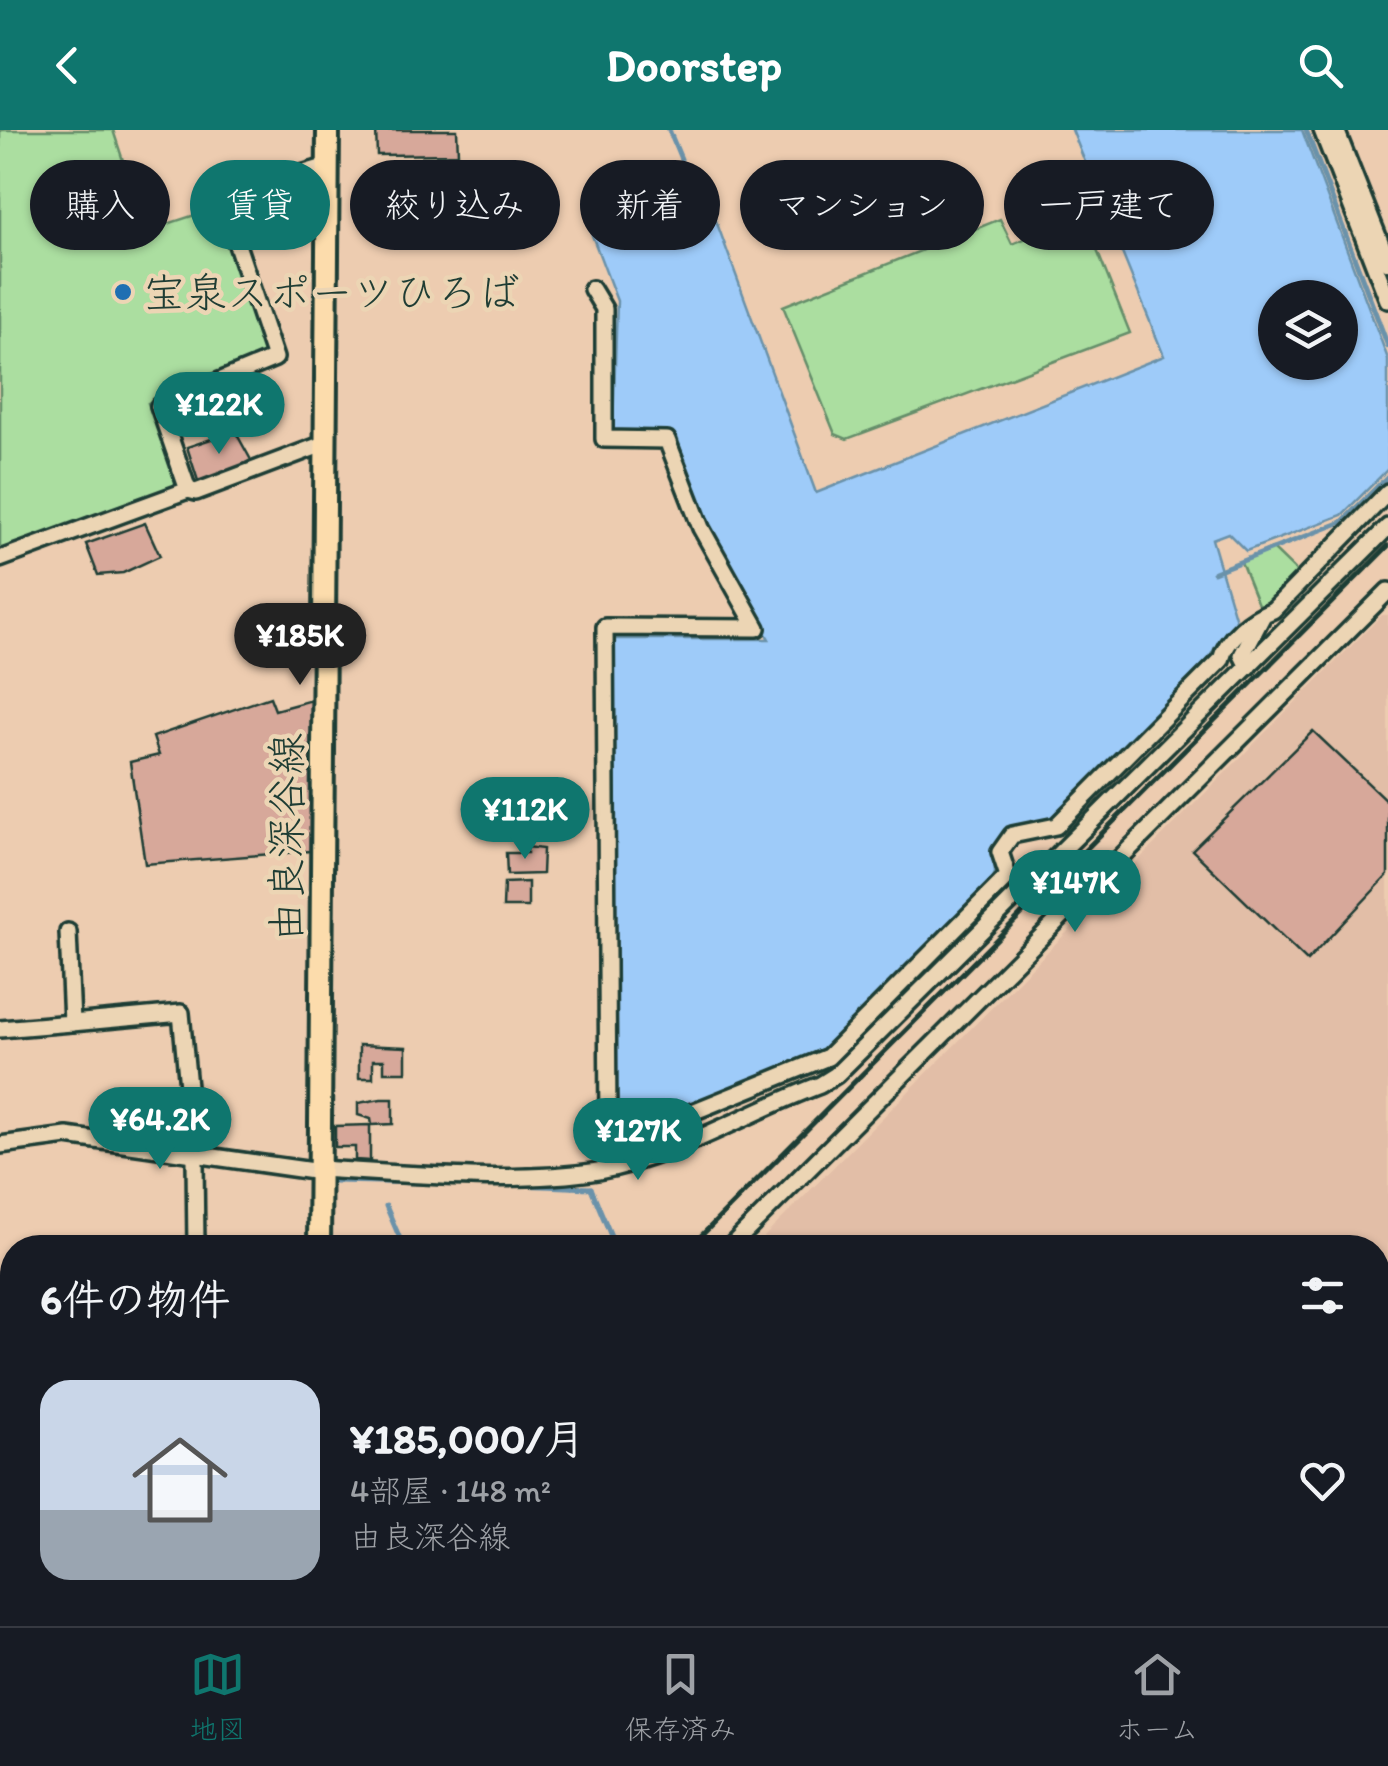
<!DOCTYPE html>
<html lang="ja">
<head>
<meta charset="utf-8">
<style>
  :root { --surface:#171b24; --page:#20242c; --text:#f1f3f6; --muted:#9ea1a6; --line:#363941; --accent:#0f766e }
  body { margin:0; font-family:Itim,"Klee One",sans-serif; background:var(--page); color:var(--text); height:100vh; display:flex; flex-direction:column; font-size:38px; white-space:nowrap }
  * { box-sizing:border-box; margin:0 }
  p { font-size:32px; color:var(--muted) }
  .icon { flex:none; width:55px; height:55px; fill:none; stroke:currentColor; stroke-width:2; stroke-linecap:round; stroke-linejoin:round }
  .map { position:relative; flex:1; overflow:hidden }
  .drawer { position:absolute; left:0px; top:1105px; width:1390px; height:392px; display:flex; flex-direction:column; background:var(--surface); border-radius:40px 40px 0 0; box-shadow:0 2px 8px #0004 }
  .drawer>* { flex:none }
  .guide { position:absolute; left:30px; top:30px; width:1330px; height:90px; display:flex; gap:20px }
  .controls { position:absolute; left:1258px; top:150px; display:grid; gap:20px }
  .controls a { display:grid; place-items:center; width:100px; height:100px; border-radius:50%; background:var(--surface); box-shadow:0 2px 8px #0004; font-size:50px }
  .price { position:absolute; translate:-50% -85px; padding:0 22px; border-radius:35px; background:var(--accent); color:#fff; font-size:32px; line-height:65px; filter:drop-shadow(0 2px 5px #0008) }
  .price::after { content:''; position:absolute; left:50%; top:60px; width:30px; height:22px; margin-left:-15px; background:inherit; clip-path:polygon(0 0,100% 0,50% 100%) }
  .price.selected { background:#222; color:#fff }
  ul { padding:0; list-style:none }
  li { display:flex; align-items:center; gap:30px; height:250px; padding:0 40px }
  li+li { border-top:2px solid var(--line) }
  li span { display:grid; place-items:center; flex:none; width:280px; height:200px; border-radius:30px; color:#555 }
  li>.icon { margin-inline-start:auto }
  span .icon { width:120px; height:120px; fill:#fffc; stroke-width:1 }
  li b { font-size:42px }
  h2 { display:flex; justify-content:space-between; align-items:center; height:120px; padding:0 40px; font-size:42px }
  .tag { padding:0 35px; border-radius:45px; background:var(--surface); box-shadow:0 2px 8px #0004; font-size:35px; line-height:90px }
  .tag.selected { background:var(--accent); color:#fff }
  header { display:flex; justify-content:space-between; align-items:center; height:130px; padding:0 40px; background:var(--accent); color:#fff; font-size:45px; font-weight:800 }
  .tabs { display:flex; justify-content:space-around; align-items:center; height:140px; border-top:2px solid var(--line); background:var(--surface); font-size:28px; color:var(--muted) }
  .tabs a { display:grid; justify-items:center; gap:5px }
  .tabs .selected { color:var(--accent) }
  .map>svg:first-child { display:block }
  .built { fill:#e2bea7 }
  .green { fill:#abdea0; stroke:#658e6a; stroke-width:2.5 }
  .water { fill:#9ecbf9; stroke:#6b92aa; stroke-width:2.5; fill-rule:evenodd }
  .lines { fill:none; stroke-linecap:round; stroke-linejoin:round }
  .stream { stroke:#6b92aa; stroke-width:5 }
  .building { fill:#d7a89a; stroke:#1f3d34; stroke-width:2.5 }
  .minor-casing { stroke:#1f3d34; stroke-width:22 }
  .major-casing { stroke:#1f3d34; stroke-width:28 }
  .minor { stroke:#ecd5b4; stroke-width:15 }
  .major { stroke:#fcdcac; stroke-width:20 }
  .rail { stroke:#1f3d34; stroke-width:5 }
  .poi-dot { fill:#1f6fb2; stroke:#ecd5b4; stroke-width:4 }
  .labels { text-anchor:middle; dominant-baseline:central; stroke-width:9; stroke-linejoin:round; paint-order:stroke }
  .poi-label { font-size:42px; fill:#1f3d34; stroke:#ecd5b4; text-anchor:start }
  .street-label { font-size:42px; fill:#1f3d34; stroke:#ecd5b4 }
</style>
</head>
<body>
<header><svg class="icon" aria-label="back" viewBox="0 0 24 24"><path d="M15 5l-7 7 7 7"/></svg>Doorstep<svg class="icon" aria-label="search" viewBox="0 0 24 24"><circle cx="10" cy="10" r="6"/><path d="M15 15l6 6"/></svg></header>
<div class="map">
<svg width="1388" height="1496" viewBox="0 0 1388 1496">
  <rect width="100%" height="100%" fill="#edccb0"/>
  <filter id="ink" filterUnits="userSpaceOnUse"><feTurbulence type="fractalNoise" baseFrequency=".01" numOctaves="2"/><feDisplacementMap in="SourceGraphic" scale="20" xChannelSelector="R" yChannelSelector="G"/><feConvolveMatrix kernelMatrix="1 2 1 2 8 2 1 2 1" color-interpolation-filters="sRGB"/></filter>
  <g filter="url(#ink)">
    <path class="built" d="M 1382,485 L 1388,485 L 1388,1496 L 856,1496 L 845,1485 L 1378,1485 L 1378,1118 L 753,1118 Z"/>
    <g class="green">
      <path d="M 0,0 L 113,0 L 146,101 L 210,80 L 217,83 L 268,223 L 264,230 L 148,273 L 177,349 L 173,357 L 0,421 Z"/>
      <path d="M 1083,85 L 1130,203 L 847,309 L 835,304 L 783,176 L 1000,89 L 1012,114 Z"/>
      <path d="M 1272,418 L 1299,444 L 1265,479 L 1259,477 L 1241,432 Z"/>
    </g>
    <path class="water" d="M 1072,0 L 1302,0 L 1388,229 L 1388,339 L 1342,385 L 1246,421 L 1228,403 L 1212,409 L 1237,494 L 1217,514 L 1204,537 L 1053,693 L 1012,702 L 994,727 L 995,743 L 987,761 L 823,924 L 628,1005 L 612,996 L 614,509 L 769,509 L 707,402 L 677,307 L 670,301 L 613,301 L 617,171 L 590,100 L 591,89 L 700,47 L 816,363 L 1164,226 ZM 1275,168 L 1340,168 L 1340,232 L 1275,232 Z"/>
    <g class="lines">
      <g class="stream">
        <path d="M 669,0 L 681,29"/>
        <path d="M 1306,0 L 1388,216"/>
        <path d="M 1214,442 L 1342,392 L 1388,346"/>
        <path d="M 334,1051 L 426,1053"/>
        <path d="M 517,1055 L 591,1058"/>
        <path d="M 591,1058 L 616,1118"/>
        <path d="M 386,1076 L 404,1118"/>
        <path d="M 838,1485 L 849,1496"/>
      </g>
    </g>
    <g class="building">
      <path d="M 376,0 L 457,0 L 458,24 L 377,25 Z"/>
      <path d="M 258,63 L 270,103 L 242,112 L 232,79 L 234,71 Z"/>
      <path d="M 235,301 L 251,330 L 247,332 L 250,338 L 199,354 L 187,317 Z"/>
      <path d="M 145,393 L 160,426 L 123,443 L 98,445 L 86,414 Z"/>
      <path d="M 270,567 L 275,580 L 312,570 L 310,721 L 145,734 L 130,632 L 159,625 L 153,607 Z"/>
      <path d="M 1313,601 L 1388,672 L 1388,745 L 1307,831 L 1192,720 Z"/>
      <path d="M 527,717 L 543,719 L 542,744 L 507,745 L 506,723 L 527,723 Z"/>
      <path d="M 528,752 L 528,777 L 503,777 L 504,753 Z"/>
      <path d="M 359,915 L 406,917 L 406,942 L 384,942 L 384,930 L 373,930 L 373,948 L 359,948 Z"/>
      <path d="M 381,969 L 393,969 L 393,994 L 372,995 L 371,989 L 358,985 L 358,973 Z"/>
      <path d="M 370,995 L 370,1031 L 355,1030 L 355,1017 L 335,1017 L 335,996 Z"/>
    </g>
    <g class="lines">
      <g class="minor-casing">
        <g id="minor">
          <path d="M 1322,0 L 1388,170"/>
          <path d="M 1336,0 L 1388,132"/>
          <path d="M 592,159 L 604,179 L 604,309 L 667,310 L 701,398 L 757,498 L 605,497 L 608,999 L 626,1009 L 828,927 L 1008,746 L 1000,722 L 1012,705 L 1056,696 L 1221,530 C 1226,508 1252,488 1273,480 L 1388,362"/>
          <path d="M 188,360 L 196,362 L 326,313"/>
          <path d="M 0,429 L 188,360 L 159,276 L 275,228 L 223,73 L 231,65 L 328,36"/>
          <path d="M 1248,537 L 1242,525 L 1262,487"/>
          <path d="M 72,893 L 181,883 L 195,1031 L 196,1118"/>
          <path d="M 0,899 L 72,893 L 68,802"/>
          <path d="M 0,1015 L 67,1006 L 320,1042"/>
          <path d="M 320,1039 C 401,1044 519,1054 598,1041 C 671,1029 750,981 820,955 L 836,945 L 1388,397"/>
          <path d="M 729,1118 L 1388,461"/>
          <path d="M 0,1220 L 12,1219"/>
          <path d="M 124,1485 L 129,1496"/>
          <path d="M 515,1485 L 521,1496"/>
          <path d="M 817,1485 L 828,1496"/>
          <path d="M 260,1496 L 283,1485"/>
          <path d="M 352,1496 L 359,1485"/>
          <path d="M 734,1496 L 752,1485"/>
        </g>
      </g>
      <g class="major-casing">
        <g id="major">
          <path d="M 319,1118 L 328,0"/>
          <path d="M 325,1485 L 325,1496"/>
        </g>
      </g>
      <use href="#minor" class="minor"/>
      <use href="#major" class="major"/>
      <g class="rail">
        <path d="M 689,1118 L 1388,416"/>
        <path d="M 311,1496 L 322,1485"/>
      </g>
    </g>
  </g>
  <circle class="poi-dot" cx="123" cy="162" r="10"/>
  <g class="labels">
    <g class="poi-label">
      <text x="143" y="162">宝泉スポーツひろば</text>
    </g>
    <g class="street-label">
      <text transform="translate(286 708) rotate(-90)">由良深谷線</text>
    </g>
  </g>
</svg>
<div class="controls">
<a><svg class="icon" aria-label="layers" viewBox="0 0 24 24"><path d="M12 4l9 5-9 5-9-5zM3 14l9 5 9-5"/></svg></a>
</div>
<b class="price" style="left:219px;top:327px">¥122K</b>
<b class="price selected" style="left:300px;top:558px">¥185K</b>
<b class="price" style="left:525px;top:732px">¥112K</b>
<b class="price" style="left:1075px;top:805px">¥147K</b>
<b class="price" style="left:160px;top:1042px">¥64.2K</b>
<b class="price" style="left:638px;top:1053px">¥127K</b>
<div class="guide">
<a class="tag">購入</a>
<a class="tag selected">賃貸</a>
<a class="tag">絞り込み</a>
<a class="tag">新着</a>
<a class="tag">マンション</a>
<a class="tag">一戸建て</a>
</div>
<section class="drawer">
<h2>6件の物件<svg class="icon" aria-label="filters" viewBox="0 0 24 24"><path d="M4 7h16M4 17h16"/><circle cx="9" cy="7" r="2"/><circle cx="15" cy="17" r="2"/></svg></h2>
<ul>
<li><span style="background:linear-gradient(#c9d6e8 65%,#9aa5b1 0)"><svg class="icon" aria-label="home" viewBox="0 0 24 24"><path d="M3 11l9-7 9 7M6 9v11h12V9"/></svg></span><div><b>¥185,000/月</b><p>4部屋 · 148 m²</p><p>由良深谷線</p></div><svg class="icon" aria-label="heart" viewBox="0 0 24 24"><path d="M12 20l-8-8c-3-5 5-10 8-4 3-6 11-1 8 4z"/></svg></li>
</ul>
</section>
</div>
<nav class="tabs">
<a class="selected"><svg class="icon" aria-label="map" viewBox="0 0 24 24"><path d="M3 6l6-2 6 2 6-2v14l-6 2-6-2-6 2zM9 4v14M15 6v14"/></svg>地図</a>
<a><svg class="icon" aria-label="saved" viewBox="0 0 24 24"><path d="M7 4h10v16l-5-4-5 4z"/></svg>保存済み</a>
<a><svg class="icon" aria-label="home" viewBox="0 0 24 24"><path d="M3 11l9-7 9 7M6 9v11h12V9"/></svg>ホーム</a>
</nav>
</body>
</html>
